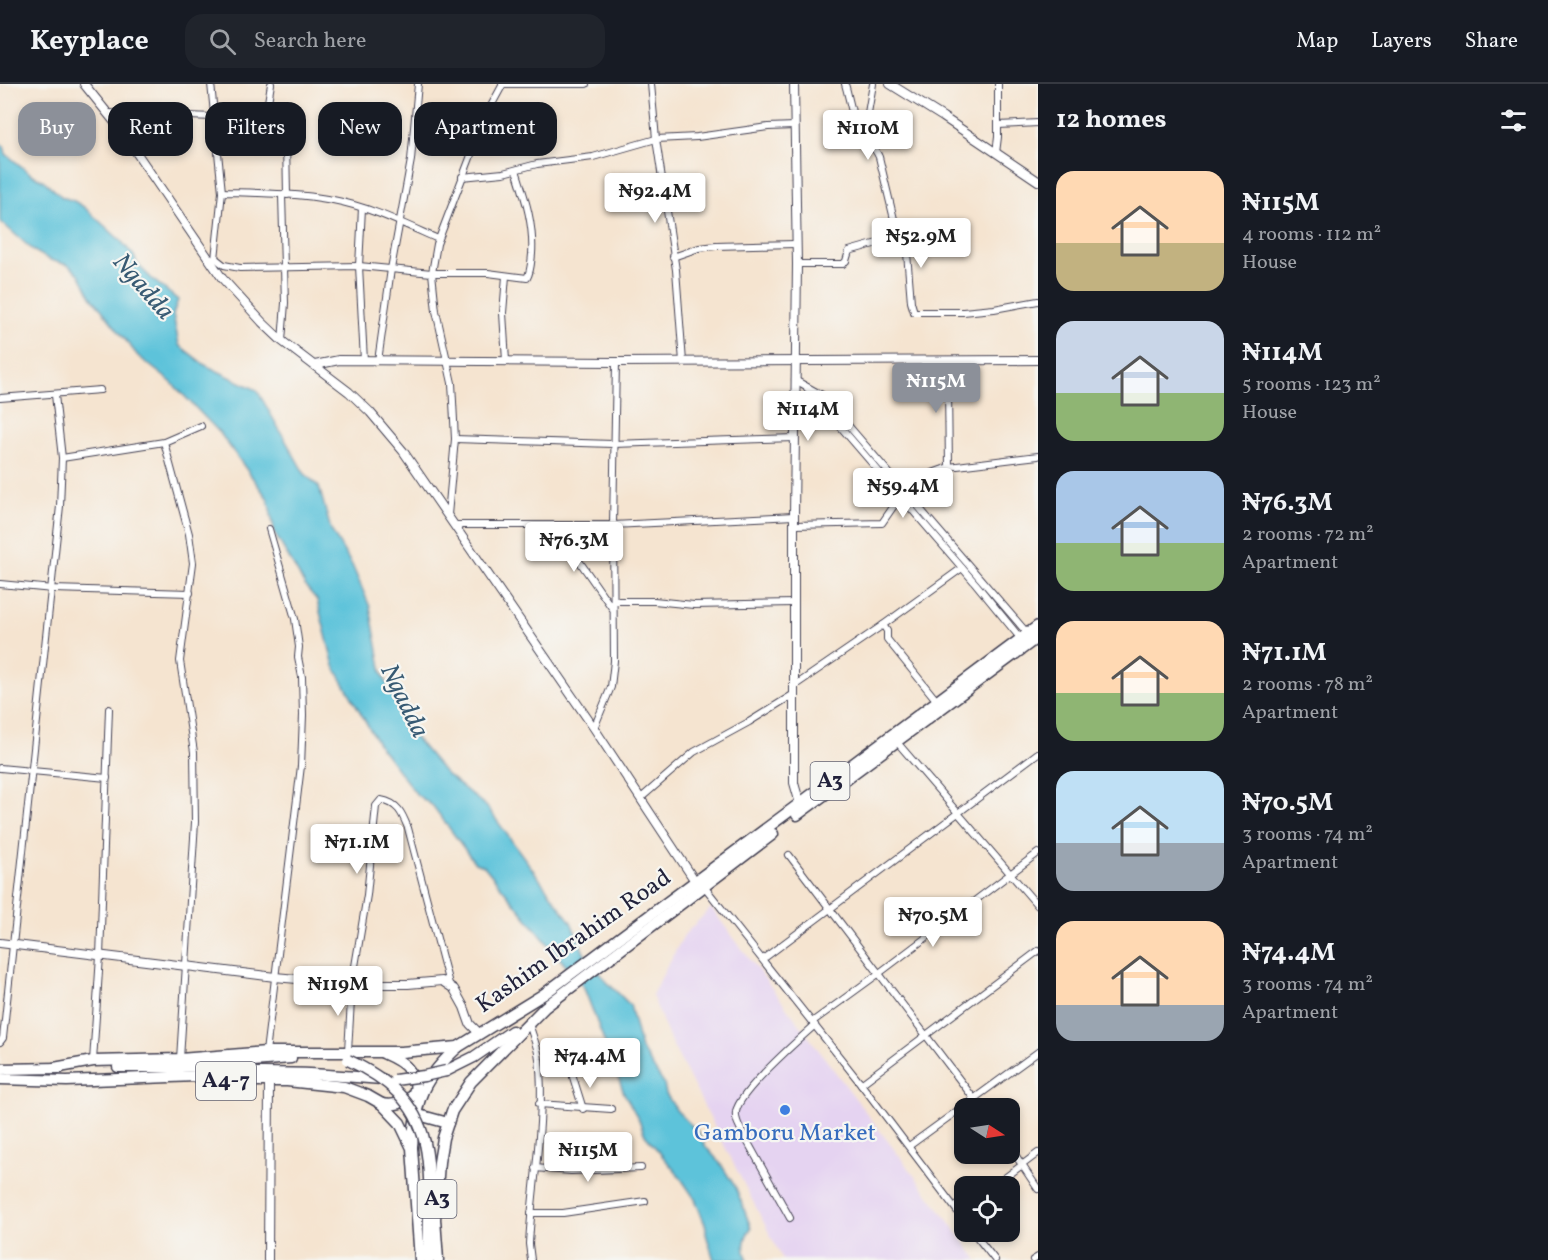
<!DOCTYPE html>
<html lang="en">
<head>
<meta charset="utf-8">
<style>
  :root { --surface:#171b24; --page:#20242c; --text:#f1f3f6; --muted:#9ea1a6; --line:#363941; --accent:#8c9099 }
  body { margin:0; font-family:Vollkorn,serif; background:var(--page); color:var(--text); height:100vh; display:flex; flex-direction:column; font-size:22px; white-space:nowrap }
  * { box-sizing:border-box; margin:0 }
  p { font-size:20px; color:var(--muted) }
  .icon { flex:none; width:33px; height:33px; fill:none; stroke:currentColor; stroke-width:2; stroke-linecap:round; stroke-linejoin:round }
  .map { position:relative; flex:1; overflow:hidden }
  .panel { display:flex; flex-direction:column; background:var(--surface); width:510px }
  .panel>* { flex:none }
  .hud { position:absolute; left:18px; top:18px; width:570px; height:54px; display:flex; gap:12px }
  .needle { width:39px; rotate:102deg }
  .tools { position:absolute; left:954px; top:1014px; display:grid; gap:12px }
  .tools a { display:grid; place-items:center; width:66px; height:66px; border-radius:12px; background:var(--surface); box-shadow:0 3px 9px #0003; font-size:30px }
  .price { position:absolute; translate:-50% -51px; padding:0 14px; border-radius:6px; background:#fff; color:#222; font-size:20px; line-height:39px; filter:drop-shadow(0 2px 3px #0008) }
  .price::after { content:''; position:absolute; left:50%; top:36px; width:18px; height:14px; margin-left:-9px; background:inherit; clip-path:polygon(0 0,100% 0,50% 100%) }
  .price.selected { background:var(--accent); color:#fff }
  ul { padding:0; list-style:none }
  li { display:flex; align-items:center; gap:18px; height:150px; padding:0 18px }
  li span { display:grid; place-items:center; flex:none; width:168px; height:120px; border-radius:18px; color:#555 }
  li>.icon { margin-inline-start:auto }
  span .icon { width:72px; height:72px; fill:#fffc; stroke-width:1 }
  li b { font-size:26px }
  h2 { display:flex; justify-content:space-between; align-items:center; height:72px; padding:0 18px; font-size:26px }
  .chip { padding:0 21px; border-radius:18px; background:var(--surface); box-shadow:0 3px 9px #0003; font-size:21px; line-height:54px }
  .chip.selected { background:var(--accent); color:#fff }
  header { display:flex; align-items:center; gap:36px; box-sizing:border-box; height:84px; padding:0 30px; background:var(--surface); border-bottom:2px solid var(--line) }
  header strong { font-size:28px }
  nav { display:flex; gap:33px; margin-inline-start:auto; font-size:21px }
  .search { width:420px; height:54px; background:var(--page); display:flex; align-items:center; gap:15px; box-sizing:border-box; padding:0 21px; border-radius:18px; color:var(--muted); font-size:22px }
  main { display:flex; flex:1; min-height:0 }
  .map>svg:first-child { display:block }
  .built { fill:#e5d3f1 }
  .water { fill:#5dc3da; stroke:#40728a; stroke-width:1.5 }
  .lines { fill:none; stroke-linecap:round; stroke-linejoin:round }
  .minor-casing { stroke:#423f51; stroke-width:8 }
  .tertiary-casing { stroke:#423f51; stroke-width:10 }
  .secondary-casing { stroke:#423f51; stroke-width:10 }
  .trunk-casing { stroke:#423f51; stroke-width:13 }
  .minor { stroke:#fff; stroke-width:6 }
  .tertiary { stroke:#fff; stroke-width:8 }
  .secondary { stroke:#fff; stroke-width:8 }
  .trunk { stroke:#fff; stroke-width:10 }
  .trunk-bridge-casing { stroke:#423f51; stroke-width:13; stroke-linecap:butt }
  .trunk-bridge { stroke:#fff; stroke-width:10 }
  .shop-dot { fill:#3f7fe0; stroke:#f6f6f2; stroke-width:2 }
  .labels { text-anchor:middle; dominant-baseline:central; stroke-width:4.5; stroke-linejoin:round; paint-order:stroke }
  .shield { fill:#f6f6f2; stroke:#626272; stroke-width:1.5 }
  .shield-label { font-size:22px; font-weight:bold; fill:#22223b }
  .street-label { font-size:24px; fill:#22223b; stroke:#f6f6f2 }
  .shop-label { font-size:24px; fill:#366cbe; stroke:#f6f6f2 }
  .water-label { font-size:26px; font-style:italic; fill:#375a73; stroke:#f6f6f2 }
</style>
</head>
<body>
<header>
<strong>Keyplace</strong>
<div class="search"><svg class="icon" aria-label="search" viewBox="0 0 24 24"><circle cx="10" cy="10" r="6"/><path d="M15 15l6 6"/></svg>Search here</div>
<nav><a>Map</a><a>Layers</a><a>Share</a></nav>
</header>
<main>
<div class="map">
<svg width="1038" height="1176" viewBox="0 0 1038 1176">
  <rect width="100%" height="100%" fill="#f6f6f2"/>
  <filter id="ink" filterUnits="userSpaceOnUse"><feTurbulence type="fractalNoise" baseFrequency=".0167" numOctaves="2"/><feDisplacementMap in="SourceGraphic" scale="12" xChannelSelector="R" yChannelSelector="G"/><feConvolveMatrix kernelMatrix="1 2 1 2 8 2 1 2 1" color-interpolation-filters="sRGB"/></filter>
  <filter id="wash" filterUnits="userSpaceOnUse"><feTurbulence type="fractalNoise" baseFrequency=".008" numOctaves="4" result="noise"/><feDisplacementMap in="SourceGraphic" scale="24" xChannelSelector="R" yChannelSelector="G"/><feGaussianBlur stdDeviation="1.35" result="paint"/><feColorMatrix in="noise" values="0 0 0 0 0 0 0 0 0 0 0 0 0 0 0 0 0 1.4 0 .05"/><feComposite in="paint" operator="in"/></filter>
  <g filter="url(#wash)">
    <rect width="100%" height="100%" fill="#f5e4d0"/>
    <path class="built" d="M 711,824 L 978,1176 L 783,1176 L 670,956 L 652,911 L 684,851 Z"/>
    <path class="water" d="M 0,59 L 4,62 L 6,70 L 31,90 L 43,96 L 62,113 L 74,117 L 84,123 L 121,157 L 134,172 L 137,180 L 151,194 L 178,216 L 173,230 L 179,261 L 205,281 L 257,306 L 304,389 L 319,403 L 331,446 L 352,481 L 370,523 L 382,589 L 407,644 L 445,689 L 487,723 L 571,838 L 584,869 L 607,898 L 630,921 L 641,965 L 664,1000 L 666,1010 L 677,1027 L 697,1047 L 706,1063 L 720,1079 L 736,1104 L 751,1144 C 744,1155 742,1164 748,1176 L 714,1176 L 706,1150 L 706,1143 L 695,1115 L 680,1093 L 645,1051 L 639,1036 L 624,1009 L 584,904 L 484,782 L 475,779 L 433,722 L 417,711 L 379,661 L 334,582 L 317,516 L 306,503 L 275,450 L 268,415 L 220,349 L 171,298 L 138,272 L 91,212 L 79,190 L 68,181 L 50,176 L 34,167 L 0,137 Z"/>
  </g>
  <g filter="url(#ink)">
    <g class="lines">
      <g class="minor-casing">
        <g id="minor">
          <path d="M 211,0 L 222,108 L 215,175"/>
          <path d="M 502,0 L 540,0"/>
          <path d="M 541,0 L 586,0"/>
          <path d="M 651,0 L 656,55 L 676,186 L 683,278"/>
          <path d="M 845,0 C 849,13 851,29 857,42 C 862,53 874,61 879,73 L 899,156 L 907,169 L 911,218 L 914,228 L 963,228 L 994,225 L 1038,217"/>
          <path d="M 109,29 L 214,33 L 282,53 L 286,58 L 287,111"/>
          <path d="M 998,41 L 1038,39"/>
          <path d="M 263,48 L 271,0"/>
          <path d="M 864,52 L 873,0"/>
          <path d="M 996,69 L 998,53 L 998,0"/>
          <path d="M 462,93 L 503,89 L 537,80 L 593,73 L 656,55 L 697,53 L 768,43 L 795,42"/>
          <path d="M 222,108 C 258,109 297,109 333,116 C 370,123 404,140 438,155"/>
          <path d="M 282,111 L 285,219 L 282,257"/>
          <path d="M 362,124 L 359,182 L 364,277"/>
          <path d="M 673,173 L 699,164 L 716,162 L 795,160"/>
          <path d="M 215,174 L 224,181 L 240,184 L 359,182 L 432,189 L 488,189 L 527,194 C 531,187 531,179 532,170 C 534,140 525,114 516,86"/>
          <path d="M 797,180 L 843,180 L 846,177 L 849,167 L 881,158 L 899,156"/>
          <path d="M 506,192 L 503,229 L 506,277"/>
          <path d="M 945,276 L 948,305 L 949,383"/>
          <path d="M 378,277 L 391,185 L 411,76 L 418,0"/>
          <path d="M 795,296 L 822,311 L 1028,550"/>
          <path d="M 807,304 L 976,500 L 1021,555"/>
          <path d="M 0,314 L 100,306"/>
          <path d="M 455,355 L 613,360 L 795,354"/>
          <path d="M 164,358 L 189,450 L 193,479 L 180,577 L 194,668 L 195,738 L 180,975"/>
          <path d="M 62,374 L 164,358 L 201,342"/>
          <path d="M 899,401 L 949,383 L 1038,372"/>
          <path d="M 448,431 L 455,355 L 452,299 L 436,227 L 432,189 L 437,160 L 470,74 L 478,46 L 503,0"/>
          <path d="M 456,441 L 613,441 L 794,432"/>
          <path d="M 554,441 L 612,524"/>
          <path d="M 794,441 L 882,439 L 900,413"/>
          <path d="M 0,500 L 53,505 L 190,509"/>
          <path d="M 614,517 L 654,517 L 694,521 L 794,519"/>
          <path d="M 883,541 L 962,484"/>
          <path d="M 794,602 L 883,541 L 887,547 L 887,555 L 937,617"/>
          <path d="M 594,644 L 611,603 L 614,577 L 613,441 L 616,278"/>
          <path d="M 896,657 L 1038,822"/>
          <path d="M 0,684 L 107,694"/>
          <path d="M 641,714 L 694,668 L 749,638 L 794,610"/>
          <path d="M 789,771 L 981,1024"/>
          <path d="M 703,801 L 861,1000 L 964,1136"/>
          <path d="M 763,875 L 1038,669"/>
          <path d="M 812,938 L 878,890 L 1038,769"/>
          <path d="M 529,939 C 532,951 538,963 539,975 C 546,1033 532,1101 529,1160 L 531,1176"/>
          <path d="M 0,958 L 3,954 L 13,861 L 60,422 L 62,374 L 55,311"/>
          <path d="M 348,967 L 352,900 L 367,811 L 376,722 L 381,716 C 398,719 402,729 408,744 L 449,900"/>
          <path d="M 266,968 L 301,682 L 303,631 L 302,593 L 298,573 L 299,563 L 295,535 L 269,445"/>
          <path d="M 93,977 L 100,872 L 109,625"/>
          <path d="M 573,993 L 583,1025"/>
          <path d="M 861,1000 L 1038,867"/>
          <path d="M 539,1020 L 611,1025"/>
          <path d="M 909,1062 L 1038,968"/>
          <path d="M 1010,1063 L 1038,1105"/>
          <path d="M 535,1084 L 571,1087 L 641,1084"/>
          <path d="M 994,1102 L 1038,1069"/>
          <path d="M 531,1129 L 563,1129 L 645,1117"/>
          <path d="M 790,1134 L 741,1046 C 738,1040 735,1035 736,1028 C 738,1009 798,956 815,941"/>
          <path d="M 973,1148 L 995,1176"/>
          <path d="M 1033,1176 L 1038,1173"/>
        </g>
      </g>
      <g class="tertiary-casing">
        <g id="tertiary">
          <path d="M 84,0 L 121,46 L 222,194 L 262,238 L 282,257 L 349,308 L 370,328 L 403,367 L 594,644 L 695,797"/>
          <path d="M 315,281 L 339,276 L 616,278 L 1038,276"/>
          <path d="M 268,1176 L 269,996"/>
        </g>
      </g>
      <g class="secondary-casing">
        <g id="secondary">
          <path d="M 794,0 L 797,180 L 794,432 L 794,699 L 800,720"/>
          <path d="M 890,0 L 943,33 L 1038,97"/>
          <path d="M 0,859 L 275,893 L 352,900 L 408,900 L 442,897 L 454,905 L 464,923 L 470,940 L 480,950"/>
        </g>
      </g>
      <g class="trunk-casing">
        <g id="trunk">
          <path d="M 797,731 L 1038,553"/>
          <path d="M 118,983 L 181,983 L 291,974"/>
          <path d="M 54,984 L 93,977 L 180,975 L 266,968 L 401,968 L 458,963 L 544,910 L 1038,542"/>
          <path d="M 0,985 L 60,984"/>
          <path d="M 446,987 L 474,973 L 512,947"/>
          <path d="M 221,990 C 275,987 328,990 382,995"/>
          <path d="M 0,995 L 67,997 L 196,992 L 229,997 L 287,997 L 344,1003 L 368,1012 L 382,1020 L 400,1039 L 412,1064 L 420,1176"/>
          <path d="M 382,1020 C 406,1024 427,1008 408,985 C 402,977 392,973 383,969"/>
          <path d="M 415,1030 L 448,1039"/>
          <path d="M 425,1059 C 433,1097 427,1137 429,1176"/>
          <path d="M 412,1062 C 417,1013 421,997 458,963"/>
          <path d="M 438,1176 L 435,1135 L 439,1078 L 443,1054 L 452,1027 L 471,998 L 545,923 L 773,750"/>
        </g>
      </g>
      <use href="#minor" class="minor"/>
      <use href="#tertiary" class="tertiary"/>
      <use href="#secondary" class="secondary"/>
      <use href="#trunk" class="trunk"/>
      <g class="trunk-bridge-casing">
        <g id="trunk-bridge">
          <path d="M 348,976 C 386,994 415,1016 425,1059"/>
          <path d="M 395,996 L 424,992 L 446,987"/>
        </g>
      </g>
      <use href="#trunk-bridge" class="trunk-bridge"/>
    </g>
  </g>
  <circle class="shop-dot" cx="785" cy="1026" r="6"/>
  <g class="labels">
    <g class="shield">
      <rect x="810.5" y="678" width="39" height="38" rx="4.5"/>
      <rect x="196" y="978" width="60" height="38" rx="4.5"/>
      <rect x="417.5" y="1096" width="39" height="38" rx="4.5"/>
    </g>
    <g class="shield-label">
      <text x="830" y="697">A3</text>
      <text x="226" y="997">A4-7</text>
      <text x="437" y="1115">A3</text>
    </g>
    <g class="street-label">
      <text transform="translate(574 858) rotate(-35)">Kashim Ibrahim Road</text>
    </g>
    <g class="shop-label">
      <text x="785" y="1050">Gamboru Market</text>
    </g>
    <g class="water-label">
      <text transform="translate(143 203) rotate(49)">Ngadda</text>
      <text transform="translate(404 617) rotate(64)">Ngadda</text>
    </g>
  </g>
</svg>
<div class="tools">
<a><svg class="needle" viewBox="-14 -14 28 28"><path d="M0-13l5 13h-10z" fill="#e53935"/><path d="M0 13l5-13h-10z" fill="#9ea1a6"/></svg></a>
<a><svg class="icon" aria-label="locate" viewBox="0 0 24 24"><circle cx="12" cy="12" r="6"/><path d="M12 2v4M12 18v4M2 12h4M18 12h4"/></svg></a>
</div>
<b class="price" style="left:868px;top:77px">₦110M</b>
<b class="price" style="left:655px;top:140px">₦92.4M</b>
<b class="price" style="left:921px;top:185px">₦52.9M</b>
<b class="price selected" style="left:936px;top:330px">₦115M</b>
<b class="price" style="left:808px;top:358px">₦114M</b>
<b class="price" style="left:903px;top:435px">₦59.4M</b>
<b class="price" style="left:574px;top:489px">₦76.3M</b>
<b class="price" style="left:357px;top:791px">₦71.1M</b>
<b class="price" style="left:933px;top:864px">₦70.5M</b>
<b class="price" style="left:338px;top:933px">₦119M</b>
<b class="price" style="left:590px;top:1005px">₦74.4M</b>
<b class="price" style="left:588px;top:1099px">₦115M</b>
<div class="hud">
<a class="chip selected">Buy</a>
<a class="chip">Rent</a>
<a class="chip">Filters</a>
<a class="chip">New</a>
<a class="chip">Apartment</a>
</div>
</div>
<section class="panel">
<h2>12 homes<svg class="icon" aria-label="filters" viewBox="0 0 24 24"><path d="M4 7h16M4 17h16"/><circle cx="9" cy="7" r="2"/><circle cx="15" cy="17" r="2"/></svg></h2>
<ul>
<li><span style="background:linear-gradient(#ffd9b3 60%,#c2b280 0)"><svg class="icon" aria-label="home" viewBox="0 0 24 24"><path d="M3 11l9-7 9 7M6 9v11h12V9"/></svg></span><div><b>₦115M</b><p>4 rooms · 112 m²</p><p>House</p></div></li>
<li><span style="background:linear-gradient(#c9d6e8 60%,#8fb573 0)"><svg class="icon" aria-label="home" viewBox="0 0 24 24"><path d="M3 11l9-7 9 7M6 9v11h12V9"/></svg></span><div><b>₦114M</b><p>5 rooms · 123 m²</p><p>House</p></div></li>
<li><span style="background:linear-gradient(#a9c7e8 60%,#8fb573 0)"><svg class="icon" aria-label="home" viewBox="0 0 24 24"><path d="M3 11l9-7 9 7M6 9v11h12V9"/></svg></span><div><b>₦76.3M</b><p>2 rooms · 72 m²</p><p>Apartment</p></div></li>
<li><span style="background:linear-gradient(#ffd9b3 60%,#8fb573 0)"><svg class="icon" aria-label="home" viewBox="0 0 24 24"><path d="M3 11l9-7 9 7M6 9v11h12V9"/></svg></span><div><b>₦71.1M</b><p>2 rooms · 78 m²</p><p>Apartment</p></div></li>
<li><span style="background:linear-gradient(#bfe0f5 60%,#9aa5b1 0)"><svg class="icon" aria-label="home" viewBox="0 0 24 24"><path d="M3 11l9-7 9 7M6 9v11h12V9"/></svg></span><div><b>₦70.5M</b><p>3 rooms · 74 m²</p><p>Apartment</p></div></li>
<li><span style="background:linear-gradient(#ffd9b3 70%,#9aa5b1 0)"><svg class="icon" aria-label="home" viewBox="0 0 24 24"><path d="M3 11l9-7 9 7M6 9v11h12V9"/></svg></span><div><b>₦74.4M</b><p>3 rooms · 74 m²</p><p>Apartment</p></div></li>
</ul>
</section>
</main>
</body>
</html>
